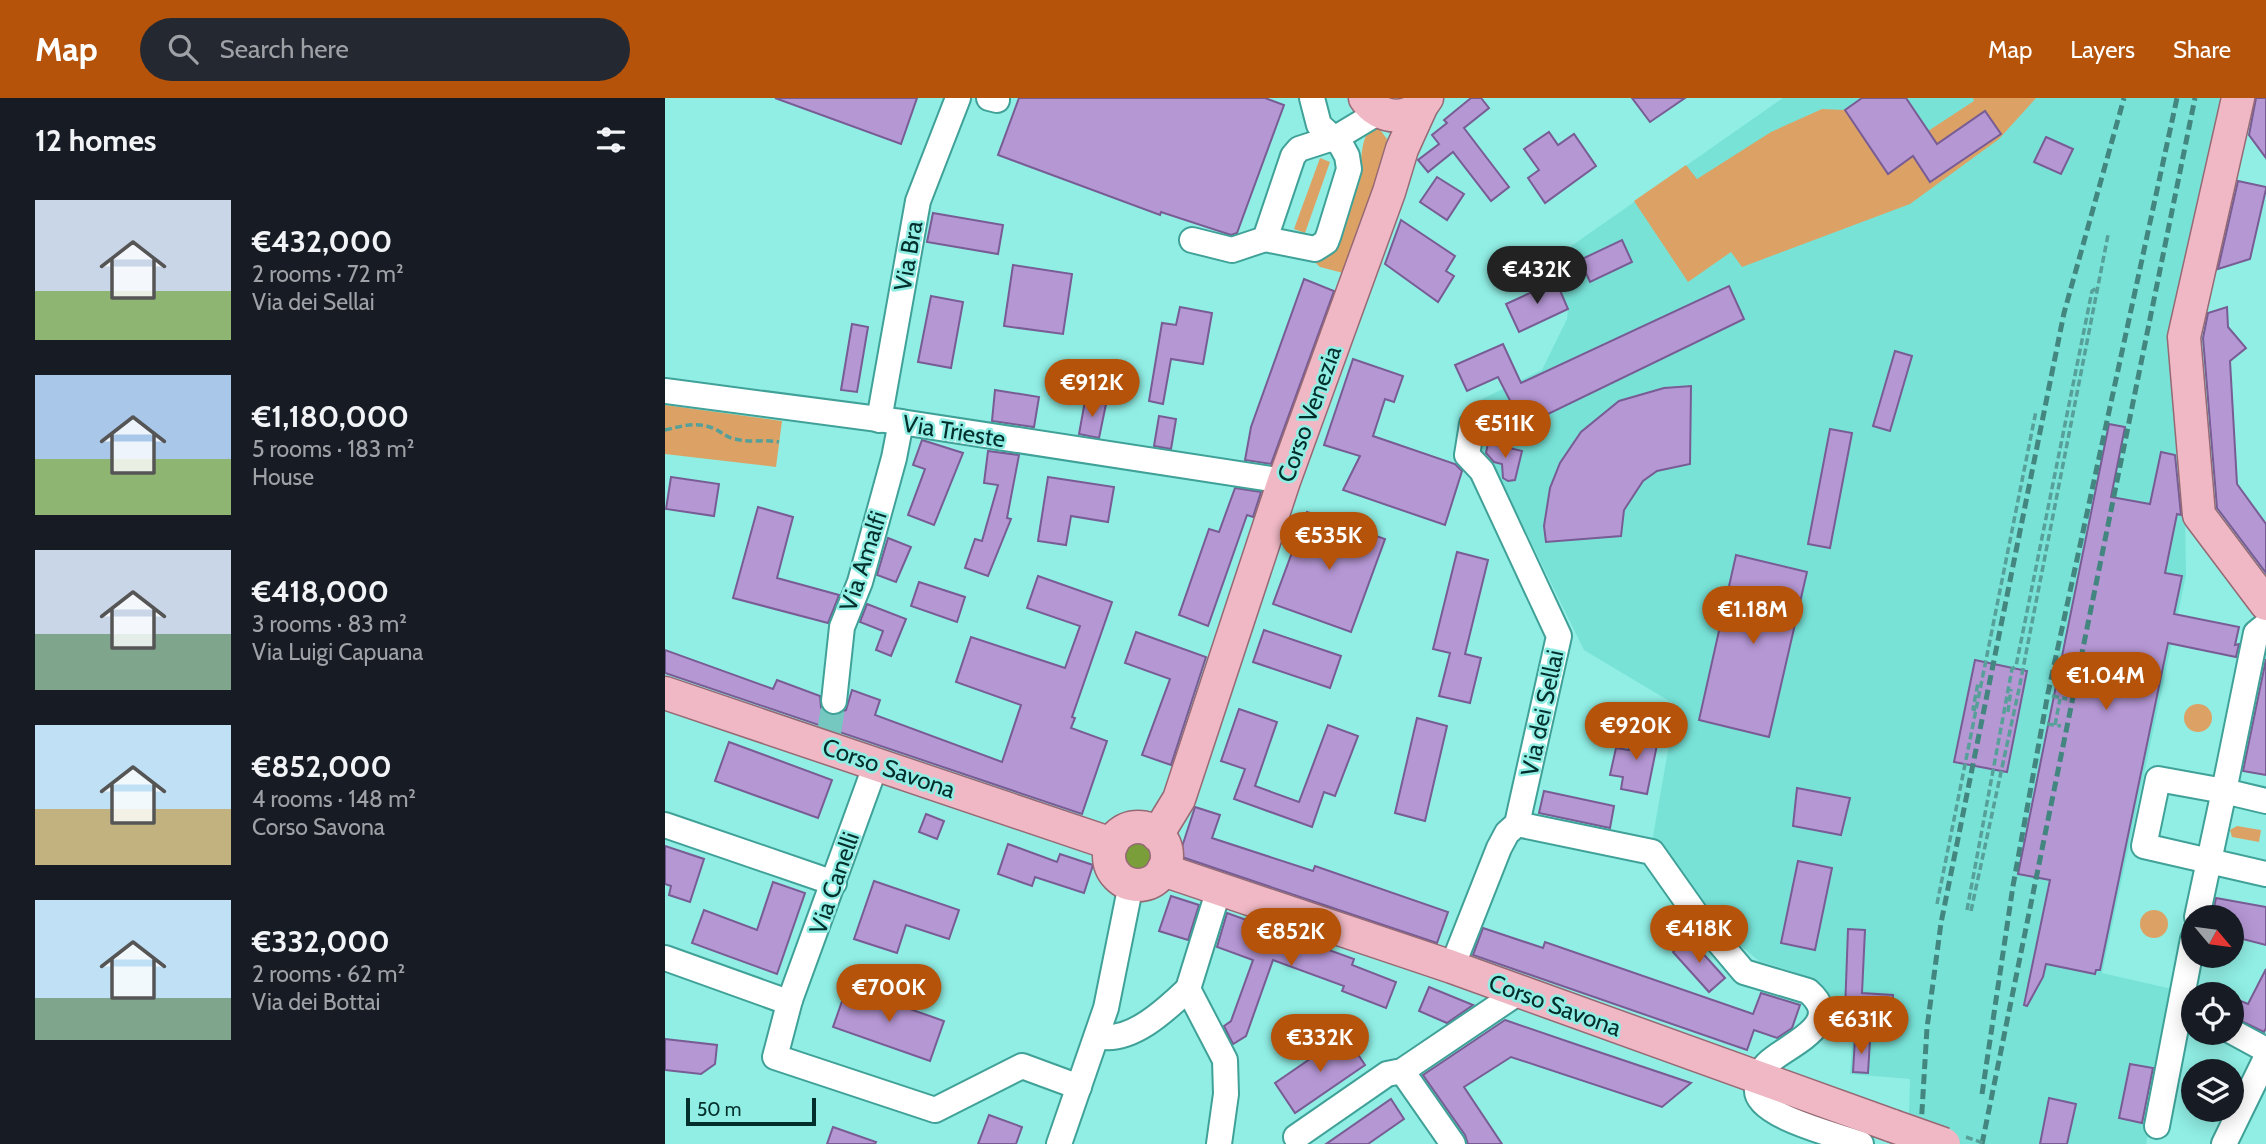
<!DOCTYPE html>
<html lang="en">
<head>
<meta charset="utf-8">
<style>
  :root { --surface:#171b24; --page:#242831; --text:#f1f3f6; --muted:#9ea1a6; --accent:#b45309 }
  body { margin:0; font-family:Cabin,sans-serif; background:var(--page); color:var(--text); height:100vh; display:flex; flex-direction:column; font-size:26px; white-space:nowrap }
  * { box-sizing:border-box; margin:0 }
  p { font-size:23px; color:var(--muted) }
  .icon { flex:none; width:38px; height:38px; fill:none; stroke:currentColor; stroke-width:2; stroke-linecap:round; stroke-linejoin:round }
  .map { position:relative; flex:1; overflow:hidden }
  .sheet { display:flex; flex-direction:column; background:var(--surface); width:665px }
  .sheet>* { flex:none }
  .needle { width:46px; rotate:119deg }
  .controls { position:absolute; left:1516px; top:807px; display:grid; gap:14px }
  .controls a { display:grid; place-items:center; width:63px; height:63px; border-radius:50%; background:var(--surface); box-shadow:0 4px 18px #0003; font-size:35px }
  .scale { position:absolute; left:21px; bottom:18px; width:130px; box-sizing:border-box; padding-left:7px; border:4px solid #022e2b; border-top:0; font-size:19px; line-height:24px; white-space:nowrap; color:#022e2b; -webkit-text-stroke:5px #90eee4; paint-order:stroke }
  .price { position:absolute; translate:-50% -60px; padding:0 16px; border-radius:24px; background:var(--accent); color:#fff; font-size:23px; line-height:46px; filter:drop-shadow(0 2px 4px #0008) }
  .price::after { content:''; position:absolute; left:50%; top:42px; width:21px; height:16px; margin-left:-10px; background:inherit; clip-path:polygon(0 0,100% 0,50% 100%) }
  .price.on { background:#222; color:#fff }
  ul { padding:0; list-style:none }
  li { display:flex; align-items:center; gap:21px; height:175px; padding:0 35px }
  li span { display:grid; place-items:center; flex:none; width:196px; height:140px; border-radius:0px; color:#555 }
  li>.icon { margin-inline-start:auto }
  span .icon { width:84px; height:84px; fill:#fffc; stroke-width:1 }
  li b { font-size:30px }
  h2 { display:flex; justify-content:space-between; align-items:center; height:84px; padding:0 35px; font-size:30px }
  header { display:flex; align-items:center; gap:42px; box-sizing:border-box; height:98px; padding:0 35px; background:var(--accent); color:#fff }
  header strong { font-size:33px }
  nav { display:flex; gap:38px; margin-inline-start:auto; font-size:24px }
  .search { width:490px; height:63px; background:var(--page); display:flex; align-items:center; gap:18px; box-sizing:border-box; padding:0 24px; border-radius:38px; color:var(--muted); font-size:26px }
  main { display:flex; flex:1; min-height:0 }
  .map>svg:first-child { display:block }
  .built { fill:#78e2d7 }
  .green { fill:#dca265 }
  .water { fill:#7a9e39 }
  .building { fill:#b597d4; stroke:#785c94; stroke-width:2 }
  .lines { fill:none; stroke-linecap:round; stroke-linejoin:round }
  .minor-tunnel { stroke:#74c8bf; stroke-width:24; stroke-dasharray:24 12; stroke-linecap:butt }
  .minor-casing { stroke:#40a198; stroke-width:28 }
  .major-casing { stroke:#966974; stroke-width:35 }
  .path { stroke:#56a099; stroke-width:3.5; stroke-dasharray:7 3.5; stroke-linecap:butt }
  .minor { stroke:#fff; stroke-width:24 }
  .major { stroke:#efb8c4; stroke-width:32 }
  .rail { stroke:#43867f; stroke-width:5; stroke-dasharray:10 5; stroke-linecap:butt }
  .major-bridge-casing { stroke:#966974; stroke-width:35; stroke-linecap:butt }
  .path-bridge { stroke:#56a099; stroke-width:3.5; stroke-dasharray:7 3.5; stroke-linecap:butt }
  .major-bridge { stroke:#efb8c4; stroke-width:32 }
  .labels { text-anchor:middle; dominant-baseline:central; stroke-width:5; stroke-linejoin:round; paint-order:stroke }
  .street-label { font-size:24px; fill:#022e2b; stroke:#90eee4 }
</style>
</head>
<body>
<header>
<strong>Map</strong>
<div class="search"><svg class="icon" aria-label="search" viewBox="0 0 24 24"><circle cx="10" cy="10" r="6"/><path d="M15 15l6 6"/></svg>Search here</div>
<nav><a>Map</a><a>Layers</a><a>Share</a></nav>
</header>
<main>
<section class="sheet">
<h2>12 homes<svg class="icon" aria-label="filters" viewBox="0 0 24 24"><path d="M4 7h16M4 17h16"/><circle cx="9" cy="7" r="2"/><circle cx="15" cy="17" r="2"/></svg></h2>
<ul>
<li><span style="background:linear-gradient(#c9d6e8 65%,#8fb573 0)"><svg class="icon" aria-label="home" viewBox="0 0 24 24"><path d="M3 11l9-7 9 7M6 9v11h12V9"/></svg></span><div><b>€432,000</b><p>2 rooms · 72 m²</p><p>Via dei Sellai</p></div></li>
<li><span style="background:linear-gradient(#a9c7e8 60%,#8fb573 0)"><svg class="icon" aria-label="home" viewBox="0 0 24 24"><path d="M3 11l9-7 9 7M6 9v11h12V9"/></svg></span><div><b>€1,180,000</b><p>5 rooms · 183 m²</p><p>House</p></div></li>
<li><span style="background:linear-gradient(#c9d6e8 60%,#7fa58c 0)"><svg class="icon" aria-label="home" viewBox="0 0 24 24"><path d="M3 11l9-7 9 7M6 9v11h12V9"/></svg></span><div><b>€418,000</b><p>3 rooms · 83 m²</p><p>Via Luigi Capuana</p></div></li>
<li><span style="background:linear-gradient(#bfe0f5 60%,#c2b280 0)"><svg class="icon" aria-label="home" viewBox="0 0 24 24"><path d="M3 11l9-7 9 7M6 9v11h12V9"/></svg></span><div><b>€852,000</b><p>4 rooms · 148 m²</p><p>Corso Savona</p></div></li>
<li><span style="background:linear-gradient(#bfe0f5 70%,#7fa58c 0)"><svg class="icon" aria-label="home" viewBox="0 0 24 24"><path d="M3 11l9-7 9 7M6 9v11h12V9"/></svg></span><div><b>€332,000</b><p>2 rooms · 62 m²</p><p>Via dei Bottai</p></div></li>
</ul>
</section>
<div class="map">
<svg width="1601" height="1046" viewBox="0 0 1601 1046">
  <rect width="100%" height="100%" fill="#90eee4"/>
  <path class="built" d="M 1118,0 L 1560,0 L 1519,359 L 1521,477 L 1437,875 L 1511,892 L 1481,1046 L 1243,1046 L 1245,981 L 1185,976 L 1188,935 L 1159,892 L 1129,874 L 1094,863 L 1065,839 L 994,747 L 987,744 L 1011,607 L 919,552 L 831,373 L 814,359 L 817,327 L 809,305 L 877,272 L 902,221 L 903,211 L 882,165 Z"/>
  <g class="green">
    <path d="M 1197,0 L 1241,0 L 1263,33 L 1309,3 L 1308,0 L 1371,0 L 1334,41 L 1245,106 L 1077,169 L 1066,154 L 1023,184 L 969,103 L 1021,67 L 1032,81 L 1106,34 L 1157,11 L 1180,12 Z"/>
    <path d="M 713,29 L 722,41 L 715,69 L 678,175 L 655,169 L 643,158 C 659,131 677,105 691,78 C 700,61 693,51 704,32 Z"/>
    <path d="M 655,60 L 665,64 L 640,135 L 629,131 Z"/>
    <path d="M 0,307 L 117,323 L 111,369 L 0,356 Z"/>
    <circle cx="1533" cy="620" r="14"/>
    <path d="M 1572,728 L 1596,732 L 1594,744 L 1567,739 L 1565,732 Z"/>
    <circle cx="1489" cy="826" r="14"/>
  </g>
  <circle class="water" cx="472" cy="759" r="15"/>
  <g class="building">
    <path d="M 110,0 L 252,0 L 236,46 Z"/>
    <path d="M 354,0 L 600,0 L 619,7 L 572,135 L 566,137 L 496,114 L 495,117 L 333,57 Z"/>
    <path d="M 806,0 L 816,0 L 824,10 L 799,30 L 844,89 L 826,103 L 788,54 L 763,74 L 753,62 L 774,46 L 767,37 L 782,25 L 779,22 Z"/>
    <path d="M 967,0 L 1020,0 L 985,24 Z"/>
    <path d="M 1197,0 L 1241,0 L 1272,46 L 1320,13 L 1336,36 L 1265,84 L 1248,58 L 1223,76 L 1180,12 Z"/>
    <path d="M 1591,0 L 1601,0 L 1601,60 L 1584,37 Z"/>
    <path d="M 884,34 L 893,47 L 909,36 L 931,68 L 880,105 L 863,80 L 874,72 L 859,51 Z"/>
    <path d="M 1381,39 L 1408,51 L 1396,76 L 1369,64 Z"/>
    <path d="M 772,79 L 799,96 L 782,122 L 755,104 Z"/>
    <path d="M 1573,83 L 1601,89 L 1601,91 L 1585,161 L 1553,171 Z"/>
    <path d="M 268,115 L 338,127 L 333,156 L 262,144 Z"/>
    <path d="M 736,122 L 790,158 L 781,173 L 789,178 L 773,204 L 720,166 Z"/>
    <path d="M 957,142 L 967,164 L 925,184 L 915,162 Z"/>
    <path d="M 348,167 L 407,176 L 398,236 L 339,228 Z"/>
    <path d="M 639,181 L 669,193 L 606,366 L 580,362 L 586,329 Z"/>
    <path d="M 891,183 L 903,211 L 854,234 L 841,206 Z"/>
    <path d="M 1064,188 L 1079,221 L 858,328 L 833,279 L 802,293 L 790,267 L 838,246 L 856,285 Z"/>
    <path d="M 266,198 L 298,204 L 286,270 L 253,264 Z"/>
    <path d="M 515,209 L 547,215 L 538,266 L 506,261 L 498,306 L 484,303 L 497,225 L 511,227 Z"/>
    <path d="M 1562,209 L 1563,229 L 1581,250 L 1565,263 L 1572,386 L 1601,426 L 1601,475 L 1552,410 L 1538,240 L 1543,215 Z"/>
    <path d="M 187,226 L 203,229 L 192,294 L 176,292 Z"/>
    <path d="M 1230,253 L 1247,258 L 1225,333 L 1208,328 Z"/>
    <path d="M 688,261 L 738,278 L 729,304 L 720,301 L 708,338 L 790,366 L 797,373 L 780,427 L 678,392 L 695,358 L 659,347 Z"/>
    <path d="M 1026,288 L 1025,366 L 992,373 L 978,383 L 959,412 L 956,438 L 881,444 L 879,428 L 885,390 L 895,365 L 916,334 L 954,303 L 999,290 Z"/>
    <path d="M 330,292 L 374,299 L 369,329 L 327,323 Z"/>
    <path d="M 420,303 L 441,306 L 434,340 L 414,336 Z"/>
    <path d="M 494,318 L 511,321 L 506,351 L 489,348 Z"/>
    <path d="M 1444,326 L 1460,329 L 1446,399 L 1485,406 L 1496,354 L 1510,357 L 1516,417 L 1512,416 L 1500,475 L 1517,478 L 1509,516 L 1574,529 L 1570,547 L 1574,546 L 1571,559 L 1503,545 L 1435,872 L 1431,872 L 1430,876 L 1381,866 L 1378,879 L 1362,908 L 1359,907 L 1385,782 L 1353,776 Z"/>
    <path d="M 1165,331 L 1187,335 L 1165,450 L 1143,446 Z"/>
    <path d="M 257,342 L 298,355 L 269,427 L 243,417 L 260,371 L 248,367 Z"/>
    <path d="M 823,345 L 857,353 L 850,382 L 843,383 L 838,380 L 837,366 L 829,364 L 821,355 Z"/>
    <path d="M 323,353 L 354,357 L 342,420 L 346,421 L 323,478 L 300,470 L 310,441 L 317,443 L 333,387 L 319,385 Z"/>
    <path d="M 6,379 L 54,386 L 49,418 L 1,411 Z"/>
    <path d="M 383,379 L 449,389 L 443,424 L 406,418 L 401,447 L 373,443 Z"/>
    <path d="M 570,390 L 596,394 L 588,419 L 582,417 L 543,528 L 514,517 L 544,431 L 554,434 Z"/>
    <path d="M 93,409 L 128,419 L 112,480 L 174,497 L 163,525 L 68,500 Z"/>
    <path d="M 642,414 L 720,441 L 686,534 L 608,506 Z"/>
    <path d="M 223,440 L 246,449 L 231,484 L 212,477 Z"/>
    <path d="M 792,454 L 823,462 L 800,556 L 816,560 L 805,605 L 774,598 L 785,555 L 768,551 Z"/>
    <path d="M 1071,457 L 1142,474 L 1104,639 L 1034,622 Z"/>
    <path d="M 373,478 L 447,504 L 407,619 L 410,620 L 406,630 L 442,643 L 417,716 L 0,575 L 0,552 L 108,591 L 112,582 L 155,598 L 156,610 L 168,618 L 181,612 L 187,592 L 215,602 L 210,617 L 337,664 L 356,607 L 291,584 L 306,539 L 400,570 L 415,528 L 362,510 Z"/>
    <path d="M 254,484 L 300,499 L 292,524 L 246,508 Z"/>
    <path d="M 202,506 L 241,521 L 226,558 L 211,552 L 218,533 L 195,524 Z"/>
    <path d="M 599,532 L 676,558 L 665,590 L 588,564 Z"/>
    <path d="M 471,534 L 541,559 L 506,667 L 477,657 L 505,581 L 460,565 Z"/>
    <path d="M 1601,561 L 1601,677 L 1578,673 Z"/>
    <path d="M 1310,562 L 1362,573 L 1342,674 L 1289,664 Z"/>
    <path d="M 574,611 L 612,624 L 590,688 L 634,704 L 663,627 L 693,638 L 670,698 L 659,694 L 647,729 L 569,701 L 580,671 L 556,663 Z"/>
    <path d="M 752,620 L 782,628 L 760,723 L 730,715 Z"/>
    <path d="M 968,632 L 994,637 L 982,696 L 956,691 L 958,679 L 945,677 L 951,650 L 964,652 Z"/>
    <path d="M 64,644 L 167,682 L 153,720 L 50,683 Z"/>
    <path d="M 1132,690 L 1185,700 L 1176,737 L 1128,728 Z"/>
    <path d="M 879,693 L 949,708 L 945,730 L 874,715 Z"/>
    <path d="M 530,709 L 555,717 L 547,740 L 648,773 L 650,768 L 783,814 L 772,845 L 514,758 Z"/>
    <path d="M 261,716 L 279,723 L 272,741 L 254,734 Z"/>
    <path d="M 343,746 L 392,764 L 395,756 L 428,767 L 419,795 L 370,779 L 367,788 L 333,776 Z"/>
    <path d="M 0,748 L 39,761 L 25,804 L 4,797 L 6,788 L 0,786 Z"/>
    <path d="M 1133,763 L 1167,770 L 1150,852 L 1116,845 Z"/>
    <path d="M 209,783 L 294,812 L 284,841 L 241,827 L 232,855 L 189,841 Z"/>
    <path d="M 108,784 L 140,795 L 112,876 L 27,845 L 39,812 L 92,832 Z"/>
    <path d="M 506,798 L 534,807 L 523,842 L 494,833 Z"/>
    <path d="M 1551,800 L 1601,809 L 1601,847 L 1566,838 L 1566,819 L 1547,819 Z"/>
    <path d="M 562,815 L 689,861 L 687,867 L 731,884 L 721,910 L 677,893 L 679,888 L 608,862 L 581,938 L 568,946 L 559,928 L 566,923 L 588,862 L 552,849 Z"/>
    <path d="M 818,830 L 878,850 L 880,844 L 1088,916 L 1096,895 L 1135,907 L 1127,930 L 1112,940 L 1089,932 L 1082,952 L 808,857 Z"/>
    <path d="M 1183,831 L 1200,832 L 1197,895 L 1228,897 L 1225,940 L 1208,939 L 1209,917 L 1180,913 Z"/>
    <path d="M 1024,840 L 1060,880 L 1044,894 L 1008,854 Z"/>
    <path d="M 1601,871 L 1601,930 L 1599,934 L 1566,918 L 1566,899 L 1583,906 Z"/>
    <path d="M 182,889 L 279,923 L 265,963 L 168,929 Z"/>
    <path d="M 764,889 L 808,907 L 782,925 L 754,913 Z"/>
    <path d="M 840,922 L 916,948 L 1026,985 L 997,1009 L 846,959 L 799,989 L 837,1046 L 803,1046 L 800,1037 L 758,977 Z"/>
    <path d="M 680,937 L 700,967 L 630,1015 L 610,985 Z"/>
    <path d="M 0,941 L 52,947 L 50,966 L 36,976 L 0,972 Z"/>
    <path d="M 1190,941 L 1205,942 L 1203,975 L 1188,974 Z"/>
    <path d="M 1465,966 L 1488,970 L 1477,1025 L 1454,1020 Z"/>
    <path d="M 1384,1000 L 1411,1006 L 1402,1046 L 1375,1046 Z"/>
    <path d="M 726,1001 L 739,1021 L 703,1046 L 661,1046 Z"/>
    <path d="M 324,1017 L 357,1029 L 351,1046 L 313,1046 Z"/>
    <path d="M 168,1029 L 211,1044 L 210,1046 L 162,1046 Z"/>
  </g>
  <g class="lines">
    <path class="minor-tunnel" d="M 164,635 L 169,603"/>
    <g class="minor-casing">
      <g id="minor">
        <path d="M 324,0 L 332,2 L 332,0"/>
        <path d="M 600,141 L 650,151 L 661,144 L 664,136 L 684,71 L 682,58 L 676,47 L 654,27 L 647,0"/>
        <path d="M 527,142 L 567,152 L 600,141 L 628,58 L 634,51 L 674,38 L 714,14"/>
        <path d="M 0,293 L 236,324 L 619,383"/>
        <path d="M 214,322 L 253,103 L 293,0"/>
        <path d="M 1601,527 L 1591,535 L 1559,693 L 1493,681 L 1479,748 L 1601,776"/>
        <path d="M 169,603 L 177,529 L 195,484 L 229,360 L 236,324"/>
        <path d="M 211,666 L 125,902 L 110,959 L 270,1012 L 357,968 L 414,989"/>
        <path d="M 852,726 L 987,754 L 1035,822 L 1079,874 L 1143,893 C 1183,927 1119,948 1102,966 C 1097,971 1092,984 1092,991 C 1089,1018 1175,1038 1196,1046"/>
        <path d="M 0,727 L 169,785"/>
        <path d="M 1532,819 L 1559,693 L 1601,703"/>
        <path d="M 0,860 L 120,903 L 125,902"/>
        <path d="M 787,869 L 834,750 L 842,735 L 852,726 L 894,538 L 817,373 L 802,357 L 807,326"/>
        <path d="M 1566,933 L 1601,952"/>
        <path d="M 433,938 C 465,946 501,912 523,891"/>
        <path d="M 737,973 L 788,1046"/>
        <path d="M 1492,1028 L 1528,841"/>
        <path d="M 631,1039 L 722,976 L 737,973 L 854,894"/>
        <path d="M 394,1046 L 441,910 L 466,786"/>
        <path d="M 554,1046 L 561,996 L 560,962 L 523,891 L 554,791"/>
        <path d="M 1559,1046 L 1601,960"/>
      </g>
    </g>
    <g class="major-casing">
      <g id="major">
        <path d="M 700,0 C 715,23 747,24 762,0"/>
        <path d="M 1573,0 L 1519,239 L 1534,417 L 1601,506"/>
        <path d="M 0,595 L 447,746"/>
        <circle cx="473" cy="758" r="29"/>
        <path d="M 492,737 L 514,701 L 619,383 L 724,94 L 737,51 L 757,7"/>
        <path d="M 498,772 L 787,869 L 1228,1028"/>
      </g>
    </g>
    <g class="path">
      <path d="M 0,332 C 17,328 33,323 50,331 C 57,334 62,340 70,341 C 85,345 99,341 114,344"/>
      <path d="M 1391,579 L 1406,583"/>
      <path d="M 1396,595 L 1399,581"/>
      <path d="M 1387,598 L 1402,601"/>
      <path d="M 1311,612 L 1308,611 L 1313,585"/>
      <path d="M 1343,614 L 1346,591"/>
      <path d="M 1382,626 L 1396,628"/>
      <path d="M 1390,627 L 1395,601"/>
      <path d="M 1272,806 L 1371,313"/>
      <path d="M 1302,812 L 1347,571 L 1351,568 L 1427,193 L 1432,190"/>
      <path d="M 1306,813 L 1354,591 L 1443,137"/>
    </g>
    <use href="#minor" class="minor"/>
    <use href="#major" class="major"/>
    <g class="rail">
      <path d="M 1317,996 L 1348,788 L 1383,595 L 1512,0"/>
      <path d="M 1255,1046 L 1262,930 L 1276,825 L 1399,215 L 1459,0"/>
      <path d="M 1317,1046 L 1530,0"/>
    </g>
    <g class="major-bridge-casing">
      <path id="major-bridge" d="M 1228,1028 L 1279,1046"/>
    </g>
    <path class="path-bridge" d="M 1301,1039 L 1321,1046"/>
    <use href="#major-bridge" class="major-bridge"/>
  </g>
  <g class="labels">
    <g class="street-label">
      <text transform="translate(243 158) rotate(-80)">Via Bra</text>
      <text transform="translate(644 316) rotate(-70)">Corso Venezia</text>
      <text transform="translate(289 333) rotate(9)">Via Trieste</text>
      <text transform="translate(198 463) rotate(-72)">Via Amalfi</text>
      <text transform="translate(877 615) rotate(-78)">Via dei Sellai</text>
      <text transform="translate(224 670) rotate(19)">Corso Savona</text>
      <text transform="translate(169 785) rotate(-71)">Via Canelli</text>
      <text transform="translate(890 907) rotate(20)">Corso Savona</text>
    </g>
  </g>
</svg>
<div class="controls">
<a><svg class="needle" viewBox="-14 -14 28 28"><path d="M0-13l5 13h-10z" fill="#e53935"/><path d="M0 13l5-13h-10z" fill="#9ea1a6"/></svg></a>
<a><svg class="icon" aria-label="locate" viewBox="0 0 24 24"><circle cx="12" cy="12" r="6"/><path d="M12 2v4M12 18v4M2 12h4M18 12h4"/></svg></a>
<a><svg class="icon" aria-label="layers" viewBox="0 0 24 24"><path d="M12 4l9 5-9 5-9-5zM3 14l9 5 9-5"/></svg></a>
</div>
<div class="scale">50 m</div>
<b class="price on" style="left:872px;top:208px">€432K</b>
<b class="price" style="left:427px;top:321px">€912K</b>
<b class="price" style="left:840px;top:362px">€511K</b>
<b class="price" style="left:664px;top:474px">€535K</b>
<b class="price" style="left:1088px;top:548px">€1.18M</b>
<b class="price" style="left:1441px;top:614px">€1.04M</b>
<b class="price" style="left:971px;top:664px">€920K</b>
<b class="price" style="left:1034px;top:867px">€418K</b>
<b class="price" style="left:626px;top:870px">€852K</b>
<b class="price" style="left:224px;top:926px">€700K</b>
<b class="price" style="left:1196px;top:958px">€631K</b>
<b class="price" style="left:655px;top:976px">€332K</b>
</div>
</main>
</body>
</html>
